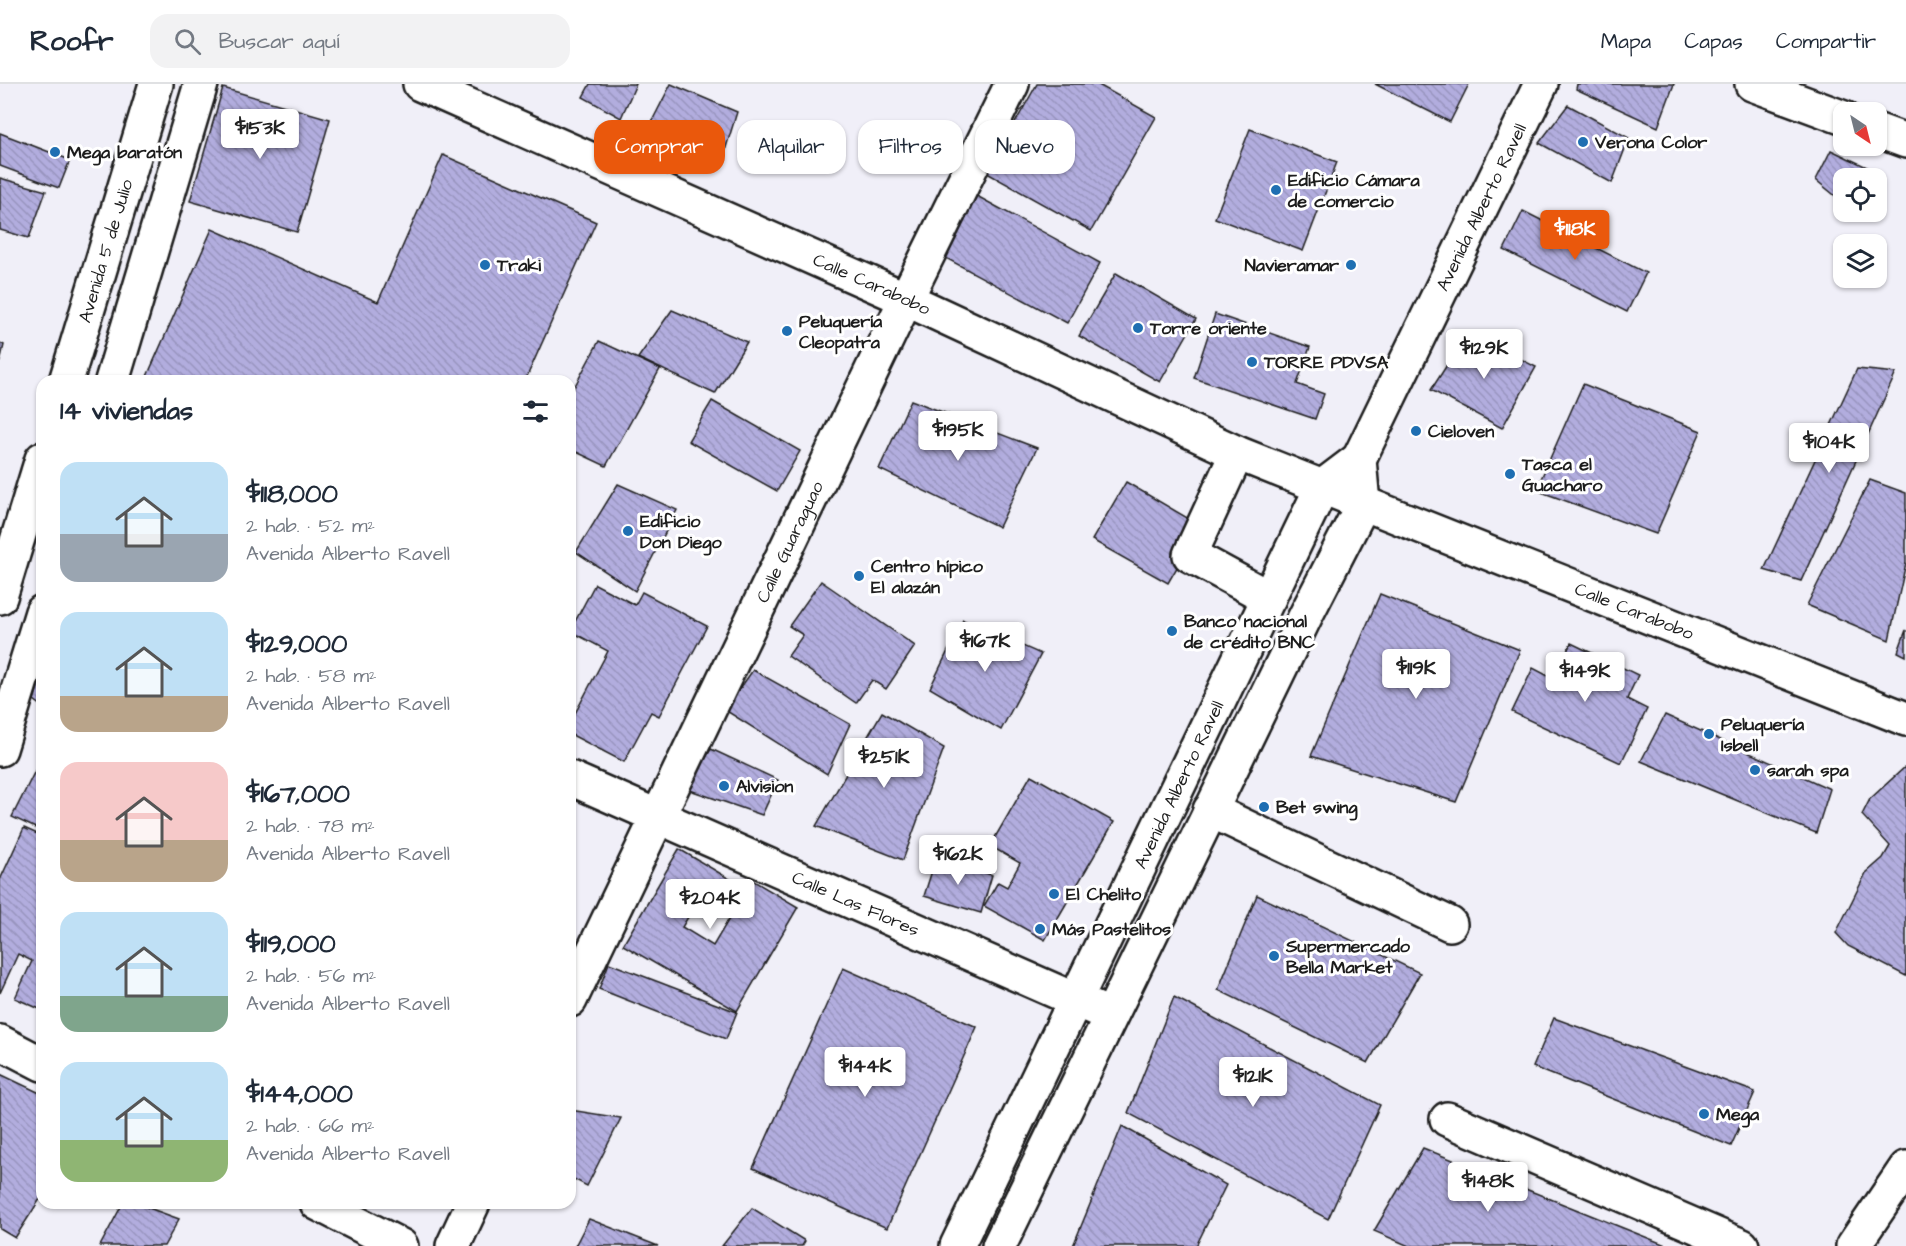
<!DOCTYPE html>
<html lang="es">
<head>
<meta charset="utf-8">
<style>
  :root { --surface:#fff; --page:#f2f2f3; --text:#1f2937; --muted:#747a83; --line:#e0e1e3; --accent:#ea580c }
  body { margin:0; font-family:"Architects Daughter",sans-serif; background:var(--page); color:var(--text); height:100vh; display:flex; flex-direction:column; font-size:22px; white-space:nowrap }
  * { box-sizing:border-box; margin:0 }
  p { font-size:20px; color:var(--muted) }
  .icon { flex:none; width:33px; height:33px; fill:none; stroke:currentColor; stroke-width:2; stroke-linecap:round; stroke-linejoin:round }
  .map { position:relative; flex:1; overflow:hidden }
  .side { position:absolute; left:36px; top:291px; width:540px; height:834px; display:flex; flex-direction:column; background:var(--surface); border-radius:18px; box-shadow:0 2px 4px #0004 }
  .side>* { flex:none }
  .hud { position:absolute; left:594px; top:36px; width:570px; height:54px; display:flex; gap:12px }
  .needle { width:39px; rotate:145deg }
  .fabs { position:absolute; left:1833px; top:18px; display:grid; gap:12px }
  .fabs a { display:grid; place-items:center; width:54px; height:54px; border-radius:12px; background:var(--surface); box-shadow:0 2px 4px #0004; font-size:30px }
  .price { position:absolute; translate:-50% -51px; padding:0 14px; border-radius:6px; background:#fff; color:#222; font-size:20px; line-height:39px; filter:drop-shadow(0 2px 3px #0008) }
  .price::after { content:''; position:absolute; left:50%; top:36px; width:18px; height:14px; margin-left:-9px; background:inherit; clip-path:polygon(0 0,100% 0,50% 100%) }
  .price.active { background:var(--accent); color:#fff }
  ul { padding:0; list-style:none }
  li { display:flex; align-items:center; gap:18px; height:150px; padding:0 24px }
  li span { display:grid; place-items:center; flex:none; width:168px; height:120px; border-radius:18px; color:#555 }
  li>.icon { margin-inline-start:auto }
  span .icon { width:72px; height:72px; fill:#fffc; stroke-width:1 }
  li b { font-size:26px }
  h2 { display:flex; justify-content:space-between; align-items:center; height:72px; padding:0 24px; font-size:26px }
  .tag { padding:0 21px; border-radius:18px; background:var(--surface); box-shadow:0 2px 4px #0004; font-size:21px; line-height:54px }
  .tag.active { background:var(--accent); color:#fff }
  header { display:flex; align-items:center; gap:36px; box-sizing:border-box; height:84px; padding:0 30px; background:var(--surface); border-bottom:2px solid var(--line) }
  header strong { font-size:28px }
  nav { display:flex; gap:33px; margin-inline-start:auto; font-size:21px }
  .search { width:420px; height:54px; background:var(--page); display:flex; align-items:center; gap:15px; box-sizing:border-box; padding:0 21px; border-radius:18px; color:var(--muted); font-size:22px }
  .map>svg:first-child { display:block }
  .building { fill:url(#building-back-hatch); stroke:#1c1c1c; stroke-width:1.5 }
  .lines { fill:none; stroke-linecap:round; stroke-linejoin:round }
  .minor-casing { stroke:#1c1c1c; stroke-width:38 }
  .minor { stroke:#fff; stroke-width:33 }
  .poi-dot { fill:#1f6fb2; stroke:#fff; stroke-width:2 }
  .labels { text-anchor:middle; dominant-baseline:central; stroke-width:6; stroke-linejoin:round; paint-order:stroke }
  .poi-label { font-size:18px; font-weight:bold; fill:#1c1c1c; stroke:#fff; text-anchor:start }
  .street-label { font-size:18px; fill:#1c1c1c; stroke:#fff }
</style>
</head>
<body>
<header>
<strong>Roofr</strong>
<div class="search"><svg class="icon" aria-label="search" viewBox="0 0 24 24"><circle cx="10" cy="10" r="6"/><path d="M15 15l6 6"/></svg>Buscar aquí</div>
<nav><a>Mapa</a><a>Capas</a><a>Compartir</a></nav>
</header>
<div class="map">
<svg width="1906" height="1162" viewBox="0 0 1906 1162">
  <defs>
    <pattern id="building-back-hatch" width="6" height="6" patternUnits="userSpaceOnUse" patternTransform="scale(1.5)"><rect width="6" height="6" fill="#b2adde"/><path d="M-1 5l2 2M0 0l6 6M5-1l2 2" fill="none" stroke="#9894be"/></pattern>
  </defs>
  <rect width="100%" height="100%" fill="#f0eff8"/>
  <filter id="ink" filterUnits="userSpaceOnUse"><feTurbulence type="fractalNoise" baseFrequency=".0167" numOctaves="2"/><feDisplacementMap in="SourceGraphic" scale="12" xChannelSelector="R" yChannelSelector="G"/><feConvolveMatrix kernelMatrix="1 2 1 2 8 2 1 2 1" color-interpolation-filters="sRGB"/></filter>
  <g filter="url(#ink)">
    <g class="building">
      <path d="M 590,0 L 636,0 L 621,34 L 583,13 Z"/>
      <path d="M 671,0 L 737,28 L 724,70 L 650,41 Z"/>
      <path d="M 1037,0 L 1097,0 L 1156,33 L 1091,147 L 987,89 Z"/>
      <path d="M 1375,0 L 1469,0 L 1450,38 Z"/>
      <path d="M 1577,0 L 1674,0 L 1658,43 L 1576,5 Z"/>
      <path d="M 223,4 L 330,35 L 297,148 L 190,117 Z"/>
      <path d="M 1568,21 L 1629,54 L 1612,99 L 1539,59 Z"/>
      <path d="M 1250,45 L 1337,78 L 1303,167 L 1215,134 Z"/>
      <path d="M 0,49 L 70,76 L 59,104 L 0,82 Z"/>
      <path d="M 1831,66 L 1869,84 L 1862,94 L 1844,94 L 1844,119 L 1816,96 Z"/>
      <path d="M 443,71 L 596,138 L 525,297 L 145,297 L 212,145 L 378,218 Z"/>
      <path d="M 0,94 L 46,107 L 29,154 L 0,146 Z"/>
      <path d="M 975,111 L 1100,179 L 1067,239 L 942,172 Z"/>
      <path d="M 1523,127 L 1646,189 L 1627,228 L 1504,166 Z"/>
      <path d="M 1116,189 L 1196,235 L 1160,298 L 1079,252 Z"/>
      <path d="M 672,226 L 747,258 L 715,310 L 638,274 Z"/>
      <path d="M 1215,230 L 1310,263 L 1297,300 L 1324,310 L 1315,335 L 1194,294 Z"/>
      <path d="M 1468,248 L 1536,283 L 1502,344 L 1431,306 Z"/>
      <path d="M 599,257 L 660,285 L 606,382 L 570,365 L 570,311 Z"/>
      <path d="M 0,259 L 4,261 L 0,278 Z"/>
      <path d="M 1857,285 L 1896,289 L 1801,497 L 1764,486 Z"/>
      <path d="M 1583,300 L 1701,347 L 1656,450 L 1536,406 Z"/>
      <path d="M 911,316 L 1037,364 L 999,443 L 879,385 Z"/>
      <path d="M 712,317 L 800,367 L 777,407 L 688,357 Z"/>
      <path d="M 1870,396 L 1906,409 L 1906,479 L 1889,556 L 1807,521 Z"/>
      <path d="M 1126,398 L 1201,442 L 1168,499 L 1092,456 Z"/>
      <path d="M 618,400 L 677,426 L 635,507 L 576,468 Z"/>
      <path d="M 821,497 L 915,562 L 886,605 L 872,596 L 856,619 L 788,572 L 803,551 L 789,542 Z"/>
      <path d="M 595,500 L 635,521 L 642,508 L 707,542 L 659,632 L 651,628 L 624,678 L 570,650 L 570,639 L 608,567 L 570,547 Z"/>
      <path d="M 1380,510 L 1520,566 L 1456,718 L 1311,672 Z"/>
      <path d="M 963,536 L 1041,570 L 1001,646 L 930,604 Z"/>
      <path d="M 1906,546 L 1906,572 L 1898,568 Z"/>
      <path d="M 1571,559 L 1638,591 L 1627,615 L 1647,625 L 1621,679 L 1512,628 L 1533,584 L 1554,595 Z"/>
      <path d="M 753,586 L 850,640 L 827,690 L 725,626 Z"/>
      <path d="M 42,590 L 42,622 L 34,616 Z"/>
      <path d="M 882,628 L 944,664 L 903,776 L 816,742 Z"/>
      <path d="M 1665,631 L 1830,705 L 1816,749 L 1641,677 Z"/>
      <path d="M 711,665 L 778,696 L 762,731 L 687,705 Z"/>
      <path d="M 1904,684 L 1906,685 L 1906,892 L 1848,862 L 1836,849 L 1866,789 L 1883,774 L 1890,762 L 1862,731 L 1870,715 Z"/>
      <path d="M 36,685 L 42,687 L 42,747 L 12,733 Z"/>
      <path d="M 1031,691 L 1114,738 L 1045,856 L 984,822 L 998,798 L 1007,803 L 1020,779 L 990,762 Z"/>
      <path d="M 24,744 L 42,752 L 42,926 L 15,914 L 32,877 L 18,870 L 0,909 L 0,796 Z"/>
      <path d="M 679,765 L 733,797 L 711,834 L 694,823 L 682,843 L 713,862 L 752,796 L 798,823 L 737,927 L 623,861 Z"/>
      <path d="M 936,774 L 992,791 L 981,829 L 924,812 Z"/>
      <path d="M 1257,811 L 1420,889 L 1368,979 L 1218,906 Z"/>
      <path d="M 609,879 L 737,928 L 726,955 L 599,905 Z"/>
      <path d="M 843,884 L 977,943 L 887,1144 L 753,1084 Z"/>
      <path d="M 1174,913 L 1380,1021 L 1328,1135 L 1128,1029 Z"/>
      <path d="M 1554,934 L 1755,1008 L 1731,1062 L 1533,983 Z"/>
      <path d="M 0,990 L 42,1010 L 42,1112 L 15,1154 L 0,1145 Z"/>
      <path d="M 570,1026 L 621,1034 L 587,1102 L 570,1093 Z"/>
      <path d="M 1122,1042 L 1226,1101 L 1196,1162 L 1073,1162 Z"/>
      <path d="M 1423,1064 L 1668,1162 L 1409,1162 L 1374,1147 Z"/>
      <path d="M 123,1119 L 135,1119 L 179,1135 L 164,1162 L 100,1162 Z"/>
      <path d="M 752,1124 L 805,1157 L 802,1162 L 722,1162 Z"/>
      <path d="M 589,1135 L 658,1162 L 575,1162 Z"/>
    </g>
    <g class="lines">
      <g class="minor-casing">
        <g id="minor">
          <path id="s1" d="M 420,0 L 906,215 L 1237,369 L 1906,635"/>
          <path d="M 1752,0 L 1844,34"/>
          <path d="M 1876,46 L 1906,57"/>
          <path id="s2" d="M 66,297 L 156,0"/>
          <path d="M 112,297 L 201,0"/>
          <path d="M 1237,369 L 1190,471 L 1269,514"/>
          <path id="s3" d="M 1359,375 L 1541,0"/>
          <path d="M 0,513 L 42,375"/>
          <path d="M 0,665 L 42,528"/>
          <path id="s4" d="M 570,694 L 1096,925"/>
          <path d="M 1210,726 L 1450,840"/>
          <path id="s5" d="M 570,916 L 906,215 L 1012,0"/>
          <path d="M 0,958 L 42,980"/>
          <path d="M 1447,1035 L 1742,1162"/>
          <path d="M 317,1119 L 401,1162"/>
          <path d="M 453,1162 L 473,1119"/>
          <path id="s6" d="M 957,1162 L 1322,403 L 1359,375 L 1363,420"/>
          <path d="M 999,1162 L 1306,531 L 1363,420"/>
          <path d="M 1853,1162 L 1906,1084"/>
        </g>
      </g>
      <use href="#minor" class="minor"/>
    </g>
  </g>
  <g class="poi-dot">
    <circle cx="1583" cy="58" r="6"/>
    <circle cx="55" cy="68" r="6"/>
    <circle cx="1276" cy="106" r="6"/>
    <circle cx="485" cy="181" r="6"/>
    <circle cx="1351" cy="181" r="6"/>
    <circle cx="1138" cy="244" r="6"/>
    <circle cx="787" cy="247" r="6"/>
    <circle cx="1252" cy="278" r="6"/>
    <circle cx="1416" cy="347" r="6"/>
    <circle cx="1510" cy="390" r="6"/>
    <circle cx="628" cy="447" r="6"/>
    <circle cx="859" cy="492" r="6"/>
    <circle cx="1172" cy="547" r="6"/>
    <circle cx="1709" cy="650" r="6"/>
    <circle cx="1755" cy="686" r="6"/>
    <circle cx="724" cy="702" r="6"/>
    <circle cx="1264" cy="723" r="6"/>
    <circle cx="1054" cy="810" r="6"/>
    <circle cx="1040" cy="845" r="6"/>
    <circle cx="1274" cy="872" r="6"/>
    <circle cx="1704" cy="1030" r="6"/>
  </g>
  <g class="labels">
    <g class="poi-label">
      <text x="1595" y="58">Verona Color</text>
      <text x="67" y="68">Mega baratón</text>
      <text x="1288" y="96">Edificio Cámara<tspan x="1288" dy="21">de comercio</tspan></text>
      <text x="497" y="181">Traki</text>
      <text x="1339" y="181" text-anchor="end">Navieramar</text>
      <text x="799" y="237">Peluquería<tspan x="799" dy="21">Cleopatra</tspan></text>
      <text x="1150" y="244">Torre oriente</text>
      <text x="1264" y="278">TORRE PDVSA</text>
      <text x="1428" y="347">Cieloven</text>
      <text x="1522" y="380">Tasca el<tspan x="1522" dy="21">Guacharo</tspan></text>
      <text x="640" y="437">Edificio<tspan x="640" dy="21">Don Diego</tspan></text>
      <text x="871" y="482">Centro hípico<tspan x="871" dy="21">El alazán</tspan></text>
      <text x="1184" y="537">Banco nacional<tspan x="1184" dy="21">de crédito BNC</tspan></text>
      <text x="1721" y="640">Peluquería<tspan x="1721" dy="21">Isbell</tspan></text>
      <text x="1767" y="686">sarah spa</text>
      <text x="736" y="702">Alvision</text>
      <text x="1276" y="723">Bet swing</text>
      <text x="1066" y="810">El Chelito</text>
      <text x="1052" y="845">Más Pastelitos</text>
      <text x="1286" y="862">Supermercado<tspan x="1286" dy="21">Bella Market</tspan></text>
      <text x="1716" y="1030">Mega</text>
    </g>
    <g class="street-label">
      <text stroke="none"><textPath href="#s3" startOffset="280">Avenida Alberto Ravell</textPath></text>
      <text stroke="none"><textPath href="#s2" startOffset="136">Avenida 5 de Julio</textPath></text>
      <text stroke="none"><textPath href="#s1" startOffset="494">Calle Carabobo</textPath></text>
      <text stroke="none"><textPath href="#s5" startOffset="508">Calle Guaraguao</textPath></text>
      <text stroke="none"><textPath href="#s1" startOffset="1324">Calle Carabobo</textPath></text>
      <text stroke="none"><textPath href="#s6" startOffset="512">Avenida Alberto Ravell</textPath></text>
      <text stroke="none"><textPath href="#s4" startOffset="312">Calle Las Flores</textPath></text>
    </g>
  </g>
</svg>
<div class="fabs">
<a><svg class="needle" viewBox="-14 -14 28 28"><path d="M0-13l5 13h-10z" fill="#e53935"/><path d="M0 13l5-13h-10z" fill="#747a83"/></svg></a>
<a><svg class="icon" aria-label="locate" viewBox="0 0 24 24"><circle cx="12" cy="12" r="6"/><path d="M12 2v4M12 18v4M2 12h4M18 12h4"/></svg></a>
<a><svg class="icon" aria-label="layers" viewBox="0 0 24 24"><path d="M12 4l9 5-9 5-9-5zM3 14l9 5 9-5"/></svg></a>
</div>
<b class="price" style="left:260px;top:76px">$153K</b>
<b class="price active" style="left:1575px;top:177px">$118K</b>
<b class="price" style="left:1484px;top:296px">$129K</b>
<b class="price" style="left:958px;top:378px">$195K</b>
<b class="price" style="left:1829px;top:390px">$104K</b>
<b class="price" style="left:985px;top:589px">$167K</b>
<b class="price" style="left:1416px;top:616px">$119K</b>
<b class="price" style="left:1585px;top:619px">$149K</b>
<b class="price" style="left:884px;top:705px">$251K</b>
<b class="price" style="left:958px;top:802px">$162K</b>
<b class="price" style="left:710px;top:846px">$204K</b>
<b class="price" style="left:865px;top:1014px">$144K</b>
<b class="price" style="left:1253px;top:1024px">$121K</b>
<b class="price" style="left:1488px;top:1129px">$148K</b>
<div class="hud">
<a class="tag active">Comprar</a>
<a class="tag">Alquilar</a>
<a class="tag">Filtros</a>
<a class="tag">Nuevo</a>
</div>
<section class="side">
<h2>14 viviendas<svg class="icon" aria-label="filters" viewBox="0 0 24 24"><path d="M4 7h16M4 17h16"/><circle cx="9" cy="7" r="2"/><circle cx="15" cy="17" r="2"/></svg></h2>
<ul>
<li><span style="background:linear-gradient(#bfe0f5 60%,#9aa5b1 0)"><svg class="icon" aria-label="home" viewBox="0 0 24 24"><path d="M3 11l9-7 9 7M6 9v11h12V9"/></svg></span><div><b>$118,000</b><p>2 hab. · 52 m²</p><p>Avenida Alberto Ravell</p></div></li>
<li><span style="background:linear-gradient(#bfe0f5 70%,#b9a48a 0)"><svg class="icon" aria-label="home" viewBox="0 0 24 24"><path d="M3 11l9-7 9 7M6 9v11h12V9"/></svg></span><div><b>$129,000</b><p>2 hab. · 58 m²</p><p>Avenida Alberto Ravell</p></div></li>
<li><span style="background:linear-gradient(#f6c9c9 65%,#b9a48a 0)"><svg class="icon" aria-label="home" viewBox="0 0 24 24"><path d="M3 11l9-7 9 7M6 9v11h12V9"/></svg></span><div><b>$167,000</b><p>2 hab. · 78 m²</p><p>Avenida Alberto Ravell</p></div></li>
<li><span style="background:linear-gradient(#bfe0f5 70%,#7fa58c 0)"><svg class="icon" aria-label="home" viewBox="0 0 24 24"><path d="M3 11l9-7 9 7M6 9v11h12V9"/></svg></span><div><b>$119,000</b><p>2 hab. · 56 m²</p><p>Avenida Alberto Ravell</p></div></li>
<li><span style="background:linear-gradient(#bfe0f5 65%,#8fb573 0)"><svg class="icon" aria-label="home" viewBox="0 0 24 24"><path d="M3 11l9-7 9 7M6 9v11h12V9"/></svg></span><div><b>$144,000</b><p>2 hab. · 66 m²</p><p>Avenida Alberto Ravell</p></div></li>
</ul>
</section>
</div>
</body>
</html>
